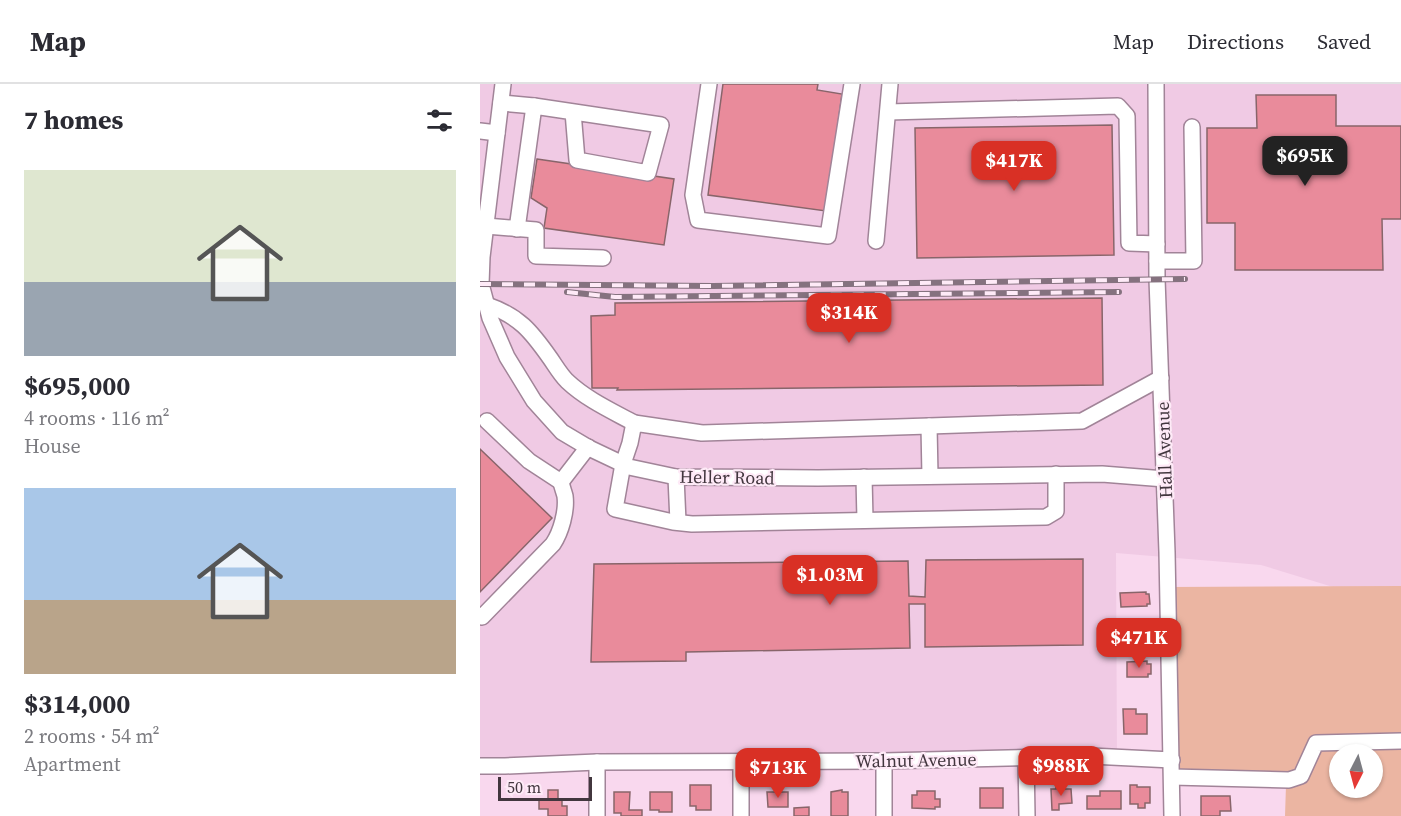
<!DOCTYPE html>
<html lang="en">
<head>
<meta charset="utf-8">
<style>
  :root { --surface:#fff; --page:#f2f2f3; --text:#2b2b33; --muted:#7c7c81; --line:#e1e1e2; --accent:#d93025 }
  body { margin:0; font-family:"Source Serif 4",serif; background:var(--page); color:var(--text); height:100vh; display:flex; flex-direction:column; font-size:22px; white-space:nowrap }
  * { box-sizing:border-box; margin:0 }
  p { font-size:20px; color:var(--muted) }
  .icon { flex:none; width:33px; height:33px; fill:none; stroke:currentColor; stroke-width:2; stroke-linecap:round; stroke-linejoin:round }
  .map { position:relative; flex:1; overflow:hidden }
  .details { display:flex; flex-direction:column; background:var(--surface); width:480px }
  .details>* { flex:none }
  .needle { width:39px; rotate:186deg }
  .fabs { position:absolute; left:849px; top:660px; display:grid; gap:12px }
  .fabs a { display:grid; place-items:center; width:54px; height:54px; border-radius:50%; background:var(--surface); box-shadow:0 2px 4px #0004; font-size:30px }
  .scale { position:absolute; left:18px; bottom:15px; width:94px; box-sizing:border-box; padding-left:6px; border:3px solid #42363e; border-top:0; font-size:16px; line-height:21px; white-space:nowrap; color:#42363e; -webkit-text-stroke:4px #feeaf7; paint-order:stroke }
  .price { position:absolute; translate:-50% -51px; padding:0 14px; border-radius:12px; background:var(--accent); color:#fff; font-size:20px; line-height:39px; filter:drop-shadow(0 2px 3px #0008) }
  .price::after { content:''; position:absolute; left:50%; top:36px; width:18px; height:14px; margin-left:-9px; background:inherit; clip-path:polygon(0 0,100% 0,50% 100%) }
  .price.active { background:#222; color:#fff }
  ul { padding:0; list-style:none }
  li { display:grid; align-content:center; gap:12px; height:318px; padding:0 24px }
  li span { display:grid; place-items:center; height:186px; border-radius:0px; color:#555 }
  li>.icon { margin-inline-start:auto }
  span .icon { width:108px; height:108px; fill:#fffc; stroke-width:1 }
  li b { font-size:26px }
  h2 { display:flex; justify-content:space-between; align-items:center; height:72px; padding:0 24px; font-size:26px }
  header { display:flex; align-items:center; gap:36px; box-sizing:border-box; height:84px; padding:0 30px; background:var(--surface); border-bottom:2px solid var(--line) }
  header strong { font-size:28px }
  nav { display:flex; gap:33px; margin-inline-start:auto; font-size:21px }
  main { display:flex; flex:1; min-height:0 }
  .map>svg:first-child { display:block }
  .built { fill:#f0cae4 }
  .green { fill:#ebb5a2; fill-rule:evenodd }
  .building { fill:#e98b9b; stroke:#88656a; stroke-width:1.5 }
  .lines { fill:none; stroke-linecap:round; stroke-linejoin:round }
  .minor-casing { stroke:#a18498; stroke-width:18 }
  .minor { stroke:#fff; stroke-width:15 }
  .rail-casing { stroke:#85727f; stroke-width:6 }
  .rail { stroke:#feeaf7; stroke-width:4; stroke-dasharray:11; stroke-linecap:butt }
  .labels { text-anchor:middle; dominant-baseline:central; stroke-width:4.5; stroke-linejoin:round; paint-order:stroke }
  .street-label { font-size:18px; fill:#42363e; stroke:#feeaf7 }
</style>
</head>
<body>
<header>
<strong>Map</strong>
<nav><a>Map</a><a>Directions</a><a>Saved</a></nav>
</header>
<main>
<section class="details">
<h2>7 homes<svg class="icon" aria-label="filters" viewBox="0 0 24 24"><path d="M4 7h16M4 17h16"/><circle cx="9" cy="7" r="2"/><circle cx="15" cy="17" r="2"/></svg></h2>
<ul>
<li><span style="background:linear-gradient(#dfe7d0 60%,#9aa5b1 0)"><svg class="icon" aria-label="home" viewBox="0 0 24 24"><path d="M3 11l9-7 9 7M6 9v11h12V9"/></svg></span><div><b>$695,000</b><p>4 rooms · 116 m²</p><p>House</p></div></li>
<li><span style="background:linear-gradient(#a9c7e8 60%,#b9a48a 0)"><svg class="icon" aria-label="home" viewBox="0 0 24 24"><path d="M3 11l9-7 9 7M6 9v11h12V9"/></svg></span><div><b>$314,000</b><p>2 rooms · 54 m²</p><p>Apartment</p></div></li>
</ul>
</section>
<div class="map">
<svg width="921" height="732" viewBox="0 0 921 732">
  <rect width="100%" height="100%" fill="#f9d8ee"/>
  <path class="built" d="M 0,0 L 921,0 L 921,517 L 902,518 L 781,481 L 636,469 L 637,675 L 0,679 Z"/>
  <path class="green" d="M 921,502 L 921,732 L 805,732 L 806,701 L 694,697 L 688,503 ZM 860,670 L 892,670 L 892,704 L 860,704 Z"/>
  <g class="building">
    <path d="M 243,0 L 338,0 L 337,6 L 362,10 L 346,127 L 228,111 Z"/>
    <path d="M 776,11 L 856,11 L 856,42 L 921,42 L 921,135 L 902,135 L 903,186 L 755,186 L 755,139 L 727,139 L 727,44 L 777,44 Z"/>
    <path d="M 632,41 L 634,171 L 437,174 L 435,44 Z"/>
    <path d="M 57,75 L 194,95 L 184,161 L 64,144 L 67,124 L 51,114 Z"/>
    <path d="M 622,214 L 623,301 L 137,306 L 138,304 L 112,304 L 111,232 L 135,231 L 135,219 Z"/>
    <path d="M 0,365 L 72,434 L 0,508 Z"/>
    <path d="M 603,475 L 603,561 L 445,563 L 445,520 L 429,520 L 430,564 L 206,568 L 206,577 L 111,578 L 114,480 L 428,477 L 429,512 L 445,513 L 446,476 Z"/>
    <path d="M 666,508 L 666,510 L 669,510 L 670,520 L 667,520 L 667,522 L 641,523 L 640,509 Z"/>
    <path d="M 667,577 L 667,580 L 671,580 L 671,590 L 668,590 L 668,593 L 647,593 L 647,578 Z"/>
    <path d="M 643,625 L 656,625 L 656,630 L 667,630 L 667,650 L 644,650 Z"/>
    <path d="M 210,701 L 231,701 L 231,726 L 216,726 L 216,722 L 210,722 Z"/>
    <path d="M 585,701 L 585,705 L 591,705 L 592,719 L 579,720 L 579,726 L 572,726 L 571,705 L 576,705 L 576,702 Z"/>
    <path d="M 650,701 L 657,701 L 657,703 L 670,703 L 670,719 L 665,719 L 665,724 L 658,724 L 658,720 L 650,720 Z"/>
    <rect x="500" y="704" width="23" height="20"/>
    <path d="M 68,706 L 78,706 L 78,715 L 82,715 L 82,722 L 87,722 L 87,732 L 68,732 L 68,725 L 59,725 L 59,716 L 68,716 Z"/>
    <path d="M 362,706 L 362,708 L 368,708 L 368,732 L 351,732 L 351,708 Z"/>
    <path d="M 437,707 L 455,707 L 455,715 L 460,715 L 460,723 L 455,723 L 455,725 L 432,724 L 432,711 L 437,711 Z"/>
    <path d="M 620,707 L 641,707 L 641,725 L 607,725 L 607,712 L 620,712 Z"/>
    <path d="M 134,708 L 150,708 L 149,726 L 162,726 L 162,732 L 141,732 L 141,729 L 134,729 Z"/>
    <path d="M 170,708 L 192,708 L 192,728 L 179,728 L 179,726 L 170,726 Z"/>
    <path d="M 287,708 L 308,708 L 308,723 L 288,723 Z"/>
    <path d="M 721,712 L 750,712 L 751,727 L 740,727 L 740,732 L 721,732 Z"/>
    <path d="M 329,723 L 329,732 L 314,732 L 314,724 Z"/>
  </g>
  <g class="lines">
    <g class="minor-casing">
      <g id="minor">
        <path d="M 23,0 L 2,173 L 1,200 L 10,234 L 27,273 L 54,317 L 82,348 L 109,364 L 149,383 L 196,393 L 338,394 L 622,390 L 685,395"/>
        <path d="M 229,0 L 213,111 L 218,136 L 348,152 L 372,0"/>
        <path d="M 676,0 L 677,195 L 687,468 L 692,732"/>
        <path d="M 21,19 L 54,22"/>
        <path d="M 408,28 L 638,22 L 647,32 L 649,159 L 677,160"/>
        <path d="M 0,47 L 17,49"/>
        <path d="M 6,142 L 56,146 L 56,172 L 123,174"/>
        <path d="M 37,145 L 54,22 L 181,41 L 168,89 L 97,76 L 93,28"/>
        <path d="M 396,157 L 410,0"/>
        <path d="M 677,177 L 714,177 L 712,43"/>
        <path d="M 7,221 C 39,232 51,247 70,274 C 75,281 80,290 87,297 C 106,315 130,326 154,339"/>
        <path d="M 7,337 L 49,377 L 81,398 L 108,363"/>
        <path d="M 449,342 L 222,349 L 154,339 L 150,359 L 143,380 L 135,425 L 193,438 L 212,440 L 566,433 L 576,427 L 576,390"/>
        <path d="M 450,392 L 449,342 L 602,337 L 681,294"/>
        <path d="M 196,393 L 198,438"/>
        <path d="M 384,393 L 385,436"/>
        <path d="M 2,533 L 73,460 C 81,448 87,427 85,412 C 84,408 82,403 81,398"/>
        <path d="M 546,673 L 547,732"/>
        <path d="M 404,677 L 404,732"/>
        <path d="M 117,678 L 117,732"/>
        <path d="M 0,682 L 25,682 L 117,678 L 404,677 L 611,672 L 692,676"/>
        <path d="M 692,693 L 809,696 L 821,692 L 836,659 L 921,657"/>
        <path d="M 261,732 L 261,677"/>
      </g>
    </g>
    <use href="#minor" class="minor"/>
    <g class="rail-casing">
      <g id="rail">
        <path d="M 0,200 L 233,202 L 705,195"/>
        <path d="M 87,208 L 135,213 L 639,208"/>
      </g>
    </g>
    <use href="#rail" class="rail"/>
  </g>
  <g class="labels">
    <g class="street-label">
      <text transform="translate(684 366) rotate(-92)">Hall Avenue</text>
      <text transform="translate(247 393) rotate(1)">Heller Road</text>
      <text transform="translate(436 676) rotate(-1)">Walnut Avenue</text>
    </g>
  </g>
</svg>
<div class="fabs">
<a><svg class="needle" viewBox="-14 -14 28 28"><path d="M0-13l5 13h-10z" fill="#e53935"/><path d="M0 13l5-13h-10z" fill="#7c7c81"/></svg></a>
</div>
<div class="scale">50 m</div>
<b class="price active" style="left:825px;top:103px">$695K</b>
<b class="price" style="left:534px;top:108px">$417K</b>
<b class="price" style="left:369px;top:260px">$314K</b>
<b class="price" style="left:350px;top:522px">$1.03M</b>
<b class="price" style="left:659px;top:585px">$471K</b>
<b class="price" style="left:581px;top:713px">$988K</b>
<b class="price" style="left:298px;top:715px">$713K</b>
</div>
</main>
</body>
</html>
